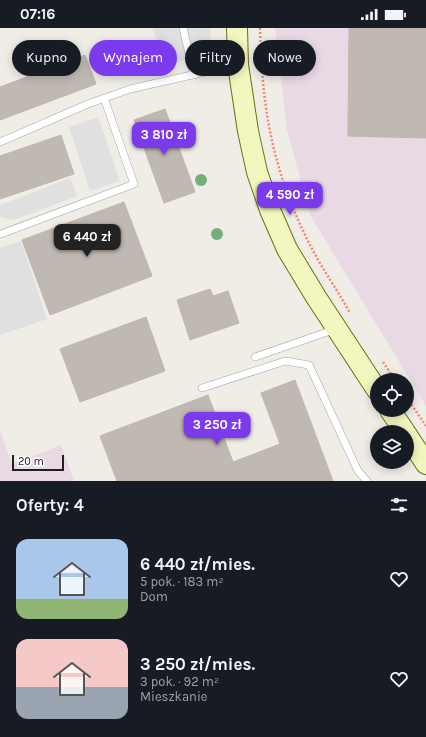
<!DOCTYPE html>
<html lang="pl">
<head>
<meta charset="utf-8">
<style>
  :root { --surface:#171b24; --page:#20242c; --text:#f1f3f6; --muted:#9ea1a6; --accent:#7c3aed }
  body { margin:0; font-family:Karla,sans-serif; background:var(--page); color:var(--text); height:100vh; display:flex; flex-direction:column; font-size:15px; white-space:nowrap }
  * { box-sizing:border-box; margin:0 }
  p { font-size:13px; color:var(--muted) }
  .icon { flex:none; width:22px; height:22px; fill:none; stroke:currentColor; stroke-width:2; stroke-linecap:round; stroke-linejoin:round }
  .map { position:relative; height:453px; overflow:hidden }
  .panel { display:flex; flex-direction:column; background:var(--surface); flex:1 }
  .panel>* { flex:none }
  .hud { position:absolute; left:12px; top:12px; width:402px; height:36px; display:flex; gap:8px }
  .controls { position:absolute; left:370px; top:345px; display:grid; gap:8px }
  .controls a { display:grid; place-items:center; width:44px; height:44px; border-radius:50%; background:var(--surface); box-shadow:0 2px 10px #0003; font-size:20px }
  .scale { position:absolute; left:12px; bottom:10px; width:52px; box-sizing:border-box; padding-left:4px; border:2px solid #202020; border-top:0; font-size:11px; line-height:14px; white-space:nowrap; color:#202020; -webkit-text-stroke:3px #fff; paint-order:stroke }
  .price { position:absolute; translate:-50% -34px; padding:0 9px; border-radius:8px; background:var(--accent); color:#fff; font-size:13px; line-height:26px; filter:drop-shadow(0 1px 2px #0008) }
  .price::after { content:''; position:absolute; left:50%; top:24px; width:12px; height:9px; margin-left:-6px; background:inherit; clip-path:polygon(0 0,100% 0,50% 100%) }
  .price.on { background:#222; color:#fff }
  ul { padding:0; list-style:none }
  li { display:flex; align-items:center; gap:12px; height:100px; padding:0 16px }
  li span { display:grid; place-items:center; flex:none; width:112px; height:80px; border-radius:12px; color:#555 }
  li>.icon { margin-inline-start:auto }
  span .icon { width:48px; height:48px; fill:#fffc; stroke-width:1 }
  li b { font-size:17px }
  h2 { display:flex; justify-content:space-between; align-items:center; height:48px; padding:0 16px; font-size:17px }
  .pill { padding:0 14px; border-radius:18px; background:var(--surface); box-shadow:0 2px 10px #0003; font-size:14px; line-height:36px }
  .pill.on { background:var(--accent); color:#fff }
  .status { display:flex; justify-content:space-between; align-items:center; height:28px; padding:0 20px; background:var(--surface); direction:ltr }
  .status svg { height:11px; fill:currentColor }
  .map>svg:first-child { display:block }
  .industrial { fill:#e9d9e5 }
  .parking { fill:#e0e0e0 }
  .building { fill:#c0b9b3; stroke:#c1b5aa }
  .lines { fill:none; stroke-linecap:round; stroke-linejoin:round }
  .lane-casing { stroke:#a4a4a4; stroke-width:8 }
  .secondary-casing { stroke:#65730b; stroke-width:22 }
  .path { stroke:#f28576; stroke-width:2.5; stroke-dasharray:2 2; stroke-linecap:butt }
  .lane { stroke:#fff; stroke-width:7 }
  .secondary { stroke:#f2f6bf; stroke-width:20 }
  .tree { fill:#76ae78 }
</style>
</head>
<body>
<div class="status"><b>07:16</b><svg viewBox="0 0 49 12"><path d="M0 12V9h3v3zM5 12V6h3v6zM10 12V3h3v9zM15 12V0h3v12zM26 1h20v11H26zM47 4h2v5h-2z"/></svg></div>
<div class="map">
<svg width="426" height="453" viewBox="0 0 426 453">
  <rect width="100%" height="100%" fill="#f0ede7"/>
  <g class="industrial">
    <path d="M 275,0 L 426,0 L 426,378 L 310,187 L 287,102 Z"/>
    <path d="M 0,403 L 12,436 L 61,417 L 74,453 L 0,453 Z"/>
  </g>
  <g class="parking">
    <path d="M 152,0 L 210,0 L 211,20 L 167,39 Z"/>
    <path d="M 98,89 L 120,153 L 90,163 L 69,99 Z"/>
    <path d="M 70,150 L 77,168 L 14,192 L 0,189 L 0,177 Z"/>
    <path d="M 21,213 L 47,291 L 0,307 L 0,220 Z"/>
  </g>
  <g class="building">
    <path d="M 349,0 L 426,0 L 426,110 L 348,108 Z"/>
    <path d="M 85,27 L 96,56 L 0,92 L 0,59 Z"/>
    <path d="M 165,81 L 195,164 L 164,175 L 134,92 Z"/>
    <path d="M 61,107 L 74,146 L 0,171 L 0,128 Z"/>
    <path d="M 124,174 L 152,248 L 50,287 L 22,212 Z"/>
    <path d="M 210,261 L 213,268 L 228,263 L 239,295 L 190,312 L 177,272 Z"/>
    <path d="M 146,289 L 165,343 L 80,374 L 60,321 Z"/>
    <path d="M 295,352 L 333,453 L 117,453 L 100,408 L 208,367 L 233,434 L 280,416 L 261,365 Z"/>
  </g>
  <g class="lines">
    <g class="lane-casing">
      <g id="lane">
        <path d="M 183,0 L 194,47"/>
        <path d="M 0,114 L 88,76 L 130,61 L 236,37"/>
        <path d="M 1,206 L 134,156 L 104,70"/>
        <path d="M 255,329 L 336,301"/>
        <path d="M 202,360 L 285,333 L 309,337 L 358,443 L 367,453"/>
      </g>
    </g>
    <g class="secondary-casing">
      <g id="secondary">
        <path d="M 237,0 L 238,37 L 248,103 L 257,144 L 270,182 L 287,221 L 316,269 L 377,362"/>
        <path d="M 390,382 L 405,404"/>
        <path d="M 407,407 L 426,436"/>
      </g>
    </g>
    <g class="path">
      <path d="M 260,0 C 261,39 264,79 273,117 C 281,152 295,188 311,219 C 323,242 338,263 350,285"/>
      <path d="M 383,334 L 395,352"/>
      <path d="M 407,370 L 426,398"/>
    </g>
    <use href="#lane" class="lane"/>
    <use href="#secondary" class="secondary"/>
  </g>
  <g class="tree">
    <circle cx="201" cy="152" r="6"/>
    <circle cx="217" cy="206" r="6"/>
  </g>
</svg>
<div class="controls">
<a><svg class="icon" aria-label="locate" viewBox="0 0 24 24"><circle cx="12" cy="12" r="6"/><path d="M12 2v4M12 18v4M2 12h4M18 12h4"/></svg></a>
<a><svg class="icon" aria-label="layers" viewBox="0 0 24 24"><path d="M12 4l9 5-9 5-9-5zM3 14l9 5 9-5"/></svg></a>
</div>
<div class="scale">20 m</div>
<b class="price" style="left:164px;top:128px">3 810 zł</b>
<b class="price" style="left:290px;top:188px">4 590 zł</b>
<b class="price on" style="left:87px;top:230px">6 440 zł</b>
<b class="price" style="left:217px;top:418px">3 250 zł</b>
<div class="hud">
<a class="pill">Kupno</a>
<a class="pill on">Wynajem</a>
<a class="pill">Filtry</a>
<a class="pill">Nowe</a>
</div>
</div>
<section class="panel">
<h2>Oferty: 4<svg class="icon" aria-label="filters" viewBox="0 0 24 24"><path d="M4 7h16M4 17h16"/><circle cx="9" cy="7" r="2"/><circle cx="15" cy="17" r="2"/></svg></h2>
<ul>
<li><span style="background:linear-gradient(#a9c7e8 75%,#8fb573 0)"><svg class="icon" aria-label="home" viewBox="0 0 24 24"><path d="M3 11l9-7 9 7M6 9v11h12V9"/></svg></span><div><b>6 440 zł/mies.</b><p>5 pok. · 183 m²</p><p>Dom</p></div><svg class="icon" aria-label="heart" viewBox="0 0 24 24"><path d="M12 20l-8-8c-3-5 5-10 8-4 3-6 11-1 8 4z"/></svg></li>
<li><span style="background:linear-gradient(#f6c9c9 60%,#9aa5b1 0)"><svg class="icon" aria-label="home" viewBox="0 0 24 24"><path d="M3 11l9-7 9 7M6 9v11h12V9"/></svg></span><div><b>3 250 zł/mies.</b><p>3 pok. · 92 m²</p><p>Mieszkanie</p></div><svg class="icon" aria-label="heart" viewBox="0 0 24 24"><path d="M12 20l-8-8c-3-5 5-10 8-4 3-6 11-1 8 4z"/></svg></li>
</ul>
</section>
</body>
</html>
